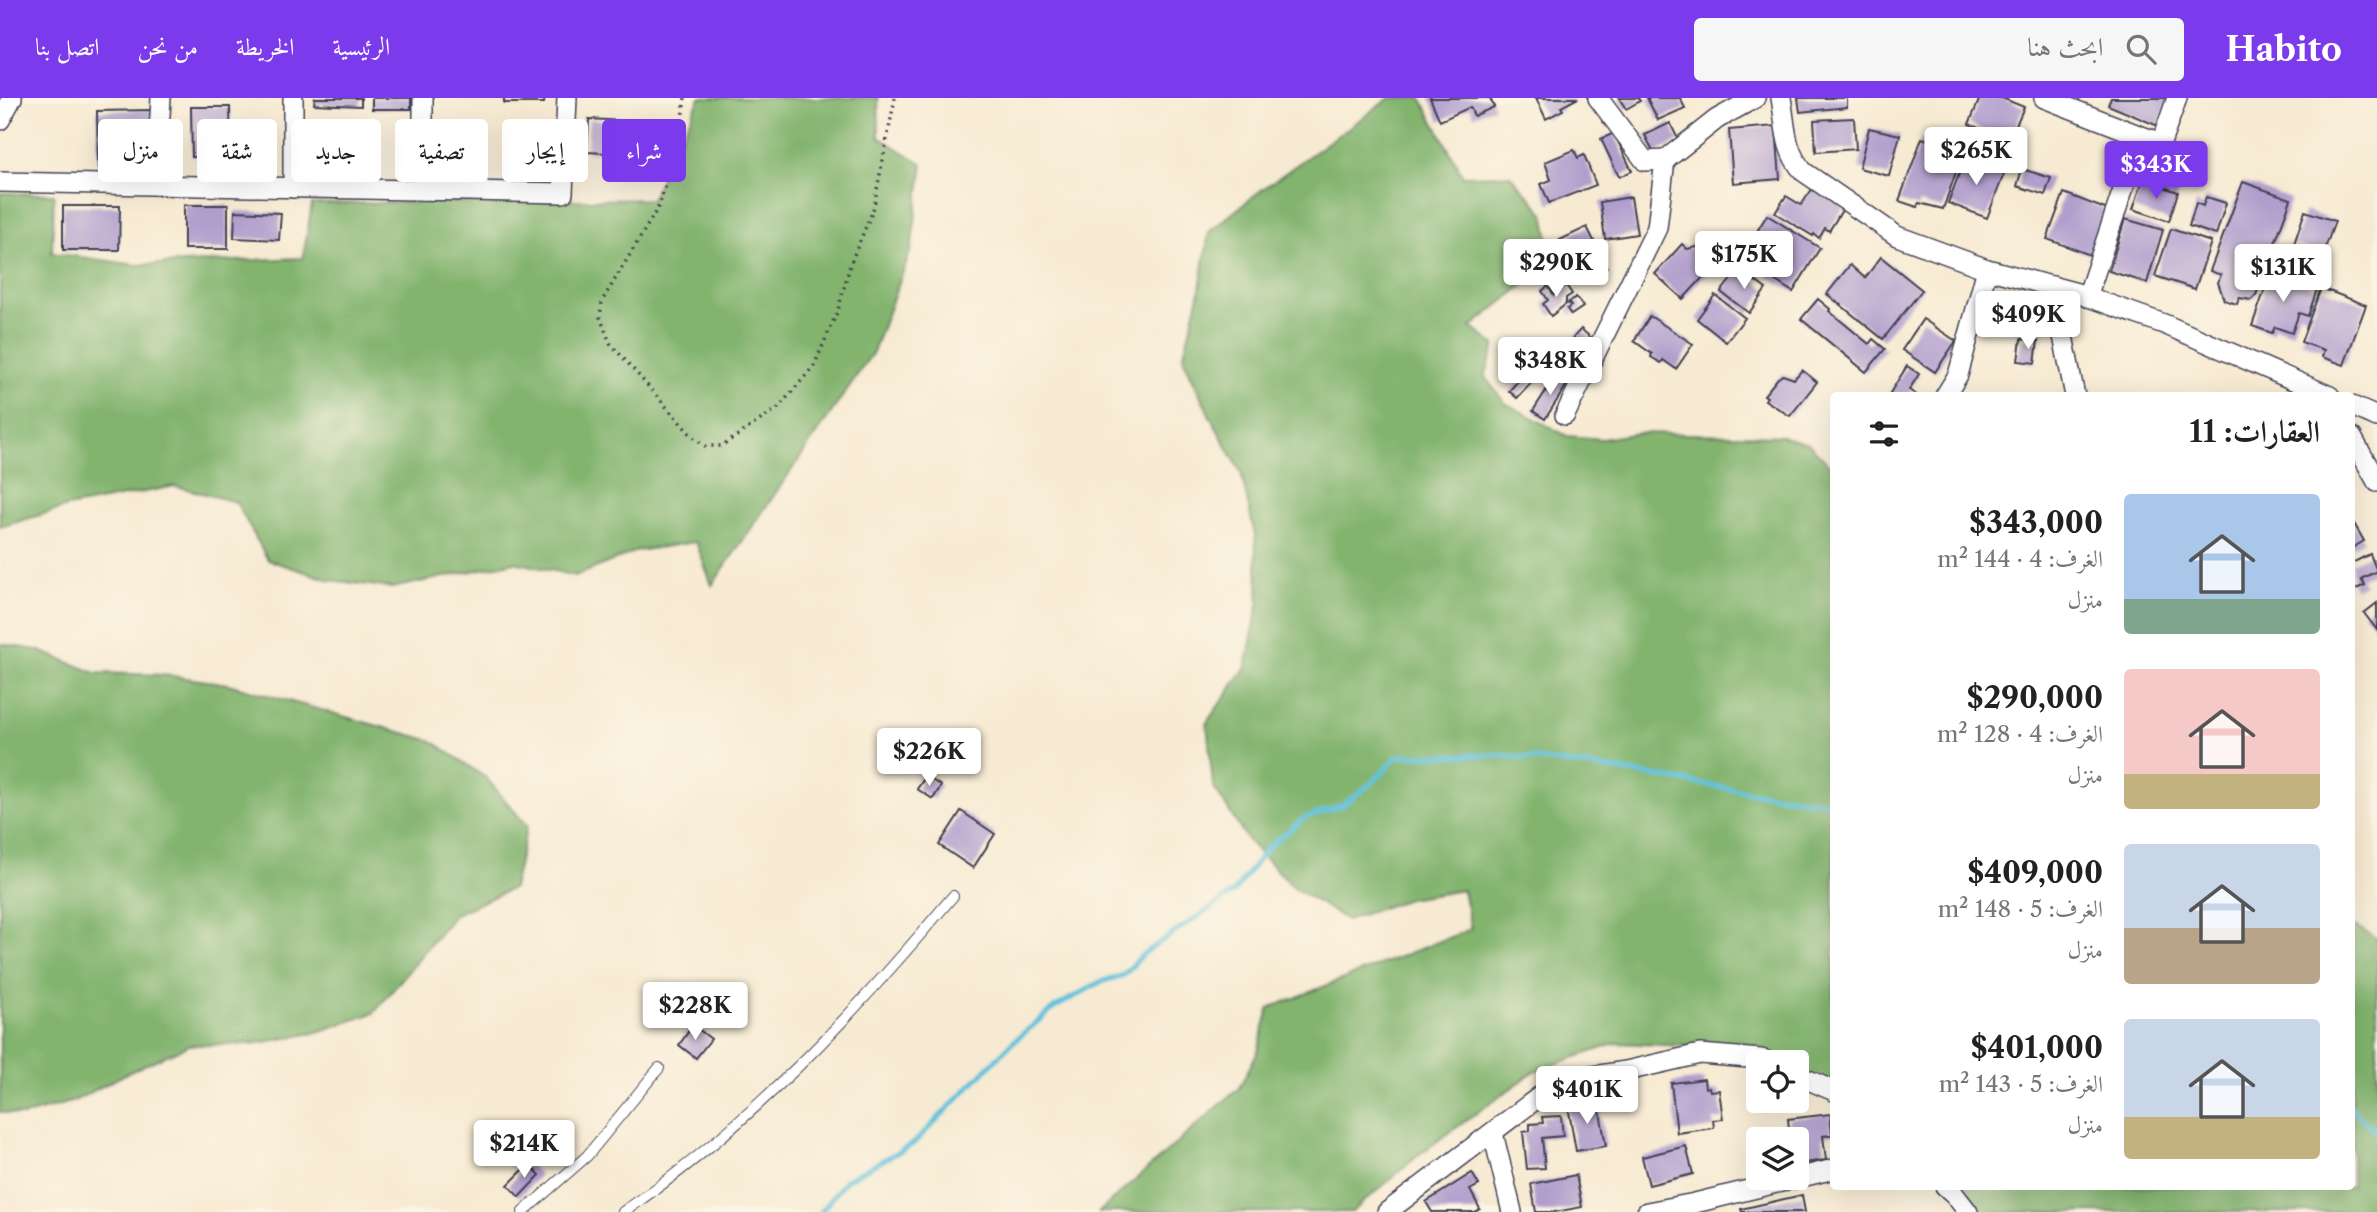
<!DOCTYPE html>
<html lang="ar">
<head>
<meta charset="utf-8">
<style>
  :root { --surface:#fff; --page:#f6f6f6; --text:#222; --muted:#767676; --accent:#7c3aed }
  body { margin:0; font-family:"Libre Caslon Text",Amiri,serif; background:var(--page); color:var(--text); direction:rtl; height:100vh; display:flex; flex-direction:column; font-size:26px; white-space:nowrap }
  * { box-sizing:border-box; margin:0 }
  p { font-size:23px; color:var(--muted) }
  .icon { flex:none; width:38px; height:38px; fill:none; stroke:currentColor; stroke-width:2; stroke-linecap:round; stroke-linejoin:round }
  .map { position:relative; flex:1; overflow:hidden; direction:ltr }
  .sheet { position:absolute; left:1830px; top:294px; width:525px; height:798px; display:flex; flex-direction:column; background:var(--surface); border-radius:7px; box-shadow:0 7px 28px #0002; direction:rtl }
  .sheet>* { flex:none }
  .hud { position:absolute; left:21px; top:21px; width:665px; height:63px; direction:rtl; display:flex; gap:14px }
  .controls { position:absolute; left:1746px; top:952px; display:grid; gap:14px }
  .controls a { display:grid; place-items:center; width:63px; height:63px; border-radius:7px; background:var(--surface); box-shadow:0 7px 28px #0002; font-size:35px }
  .price { position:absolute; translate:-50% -60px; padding:0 16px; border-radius:7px; background:#fff; color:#222; font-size:23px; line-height:46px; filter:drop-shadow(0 2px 4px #0008) }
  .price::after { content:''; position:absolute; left:50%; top:42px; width:21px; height:16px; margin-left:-10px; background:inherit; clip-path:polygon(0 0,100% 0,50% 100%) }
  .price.on { background:var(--accent); color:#fff }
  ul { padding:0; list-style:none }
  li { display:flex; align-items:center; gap:21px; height:175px; padding:0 35px }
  li span { display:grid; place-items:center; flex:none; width:196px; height:140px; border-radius:7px; color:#555 }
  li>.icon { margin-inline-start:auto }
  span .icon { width:84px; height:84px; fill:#fffc; stroke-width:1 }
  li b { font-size:30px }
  h2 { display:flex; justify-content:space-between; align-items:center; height:84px; padding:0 35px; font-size:30px }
  .pill { padding:0 24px; border-radius:7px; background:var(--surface); box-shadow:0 7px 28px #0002; font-size:24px; line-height:63px }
  .pill.on { background:var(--accent); color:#fff }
  header { display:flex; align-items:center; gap:42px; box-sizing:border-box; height:98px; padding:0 35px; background:var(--accent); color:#fff }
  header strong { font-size:33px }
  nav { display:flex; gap:38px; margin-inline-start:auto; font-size:24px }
  .search { width:490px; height:63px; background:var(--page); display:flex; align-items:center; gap:18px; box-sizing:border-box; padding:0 24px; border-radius:7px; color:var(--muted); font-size:26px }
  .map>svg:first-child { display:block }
  .forest { fill:#82b46e; stroke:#526b54; stroke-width:2 }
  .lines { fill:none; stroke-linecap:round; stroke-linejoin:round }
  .stream { stroke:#5ec1dc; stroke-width:5 }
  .building { fill:#b19ecd }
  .service-casing { stroke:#424052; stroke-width:12 }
  .minor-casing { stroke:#424052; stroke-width:22 }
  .path { stroke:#424052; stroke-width:3.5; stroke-dasharray:2 5; stroke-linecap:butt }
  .service { stroke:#fff; stroke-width:10 }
  .minor { stroke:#fff; stroke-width:19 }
</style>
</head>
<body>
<header>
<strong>Habito</strong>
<div class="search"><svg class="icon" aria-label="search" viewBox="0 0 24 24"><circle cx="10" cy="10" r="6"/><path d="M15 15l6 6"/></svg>ابحث هنا</div>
<nav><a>الرئيسية</a><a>الخريطة</a><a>من نحن</a><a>اتصل بنا</a></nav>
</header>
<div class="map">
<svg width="2377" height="1114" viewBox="0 0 2377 1114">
  <rect width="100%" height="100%" fill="#fcf5e5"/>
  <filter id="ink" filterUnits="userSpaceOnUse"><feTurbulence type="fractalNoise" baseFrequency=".0143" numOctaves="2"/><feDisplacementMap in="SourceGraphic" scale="14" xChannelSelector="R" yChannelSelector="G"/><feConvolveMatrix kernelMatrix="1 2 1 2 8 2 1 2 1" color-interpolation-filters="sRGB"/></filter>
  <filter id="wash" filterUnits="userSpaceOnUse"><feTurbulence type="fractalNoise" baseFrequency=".00686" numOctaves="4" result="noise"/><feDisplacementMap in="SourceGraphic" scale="28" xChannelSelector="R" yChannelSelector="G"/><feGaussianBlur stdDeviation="1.57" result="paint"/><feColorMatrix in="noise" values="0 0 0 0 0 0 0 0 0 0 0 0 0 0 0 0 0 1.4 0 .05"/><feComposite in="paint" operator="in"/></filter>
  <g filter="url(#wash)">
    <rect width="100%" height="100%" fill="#f7ead2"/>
    <g class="forest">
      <path d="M 700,0 L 878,0 L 879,39 L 923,66 L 911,152 L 873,254 L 712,487 L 696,444 L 636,453 L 576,478 L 515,464 L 392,490 L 330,482 L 268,462 L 236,404 L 175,388 L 67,409 L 0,429 L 0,95 L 54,96 L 52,155 L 136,167 L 303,160 L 312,106 L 651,101 Z"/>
      <path d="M 1390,0 L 1421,0 L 1463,78 L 1510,77 L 1544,115 L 1553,164 L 1471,229 L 1495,247 L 1485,279 L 1505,305 L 1567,338 L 1602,341 L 1639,335 L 1782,338 L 1809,346 L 1834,372 L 1834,991 L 1797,974 L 1797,964 L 1764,964 L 1712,949 L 1617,945 L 1535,973 L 1421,1055 L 1352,1114 L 1099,1114 L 1239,990 L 1258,953 L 1269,910 L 1471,831 L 1463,792 L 1408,801 L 1347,822 L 1294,790 L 1249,744 L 1213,688 L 1207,624 L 1246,569 L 1259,503 L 1255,437 L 1241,374 L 1210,318 L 1183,260 L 1199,197 L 1209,134 L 1260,93 Z"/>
      <path d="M 0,546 L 37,552 L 96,575 L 165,577 L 228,586 L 432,643 L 486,680 L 527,728 L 513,790 L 455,816 L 374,915 L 314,935 L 253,946 L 189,947 L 131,973 L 74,1003 L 23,1018 L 0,1014 Z"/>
      <path d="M 2352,827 L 2377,840 L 2377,1114 L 1980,1114 L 1962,1089 L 2352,1088 Z"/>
    </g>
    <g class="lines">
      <g class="stream">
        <path d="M 2352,1010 L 2377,1036"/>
        <path d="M 821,1114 L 846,1082 L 913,1046 L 1013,944 L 1054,910 L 1100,884 L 1124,877 L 1143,856 L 1234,794 L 1267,750 L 1304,720 L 1343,707 L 1374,683 L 1398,658 L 1505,657 L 1624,673 L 1755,695 L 1834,705"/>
      </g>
    </g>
    <g id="blocks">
      <g class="building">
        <path d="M 315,0 L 361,0 L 361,8 L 314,6 Z"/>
        <rect x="372" y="0" width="39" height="11"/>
        <path d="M 504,0 L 545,0 L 544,5 L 504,5 Z"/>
        <path d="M 1430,0 L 1490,0 L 1494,9 L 1474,18 L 1470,9 L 1440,23 Z"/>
        <path d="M 1536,0 L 1578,0 L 1561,9 L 1563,12 L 1546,21 Z"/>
        <path d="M 1619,0 L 1638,0 L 1640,3 L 1626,11 Z"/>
        <path d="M 1647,0 L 1680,0 L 1685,10 L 1658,22 Z"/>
        <path d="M 1798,0 L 1847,0 L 1847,9 L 1800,14 Z"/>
        <path d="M 1980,0 L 2002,0 L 2024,9 L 2009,43 L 1969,26 Z"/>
        <path d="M 2111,0 L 2170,0 L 2158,28 L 2108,7 Z"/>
        <path d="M 191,9 L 230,9 L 231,58 L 192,59 Z"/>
        <path d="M 152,12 L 153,61 L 130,61 L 130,69 L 98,70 L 97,13 Z"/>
        <path d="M 1854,20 L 1856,51 L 1816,54 L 1814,22 Z"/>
        <path d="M 589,21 L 624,23 L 622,56 L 587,54 Z"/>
        <path d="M 1670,25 L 1679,43 L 1654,56 L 1645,37 Z"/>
        <path d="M 1776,28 L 1780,81 L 1733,85 L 1729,32 Z"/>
        <path d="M 1869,30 L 1900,37 L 1889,78 L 1859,70 Z"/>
        <path d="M 1614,35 L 1632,73 L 1619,79 L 1601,41 Z"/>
        <path d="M 1922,40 L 1963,54 L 1943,111 L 1919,105 L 1917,109 L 1899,103 Z"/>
        <path d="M 1574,52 L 1578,60 L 1584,57 L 1596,87 L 1549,105 L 1541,86 L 1551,82 L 1545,64 Z"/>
        <path d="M 1966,58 L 2005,73 L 1987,120 L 1948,105 Z"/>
        <path d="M 2022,71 L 2051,80 L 2045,97 L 2017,88 Z"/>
        <path d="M 2143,82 L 2178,94 L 2169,123 L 2133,111 Z"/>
        <path d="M 2243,84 L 2291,101 L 2256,197 L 2251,202 L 2239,200 L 2237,206 L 2224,202 L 2218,184 L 2221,177 L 2210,173 Z"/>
        <path d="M 1813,90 L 1844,109 L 1829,133 L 1825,130 L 1819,140 L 1814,136 L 1813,138 L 1775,115 L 1786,98 L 1801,107 Z"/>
        <path d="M 2064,95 L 2113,114 L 2093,158 L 2047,141 Z"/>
        <path d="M 1631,99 L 1637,136 L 1605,141 L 1600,104 Z"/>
        <path d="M 2206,99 L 2226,105 L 2216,137 L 2189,128 L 2196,105 L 2203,108 Z"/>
        <rect x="184" y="107" width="44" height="44"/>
        <path d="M 63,108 L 120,108 L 119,152 L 63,152 Z"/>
        <path d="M 235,113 L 281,115 L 279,142 L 234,140 Z"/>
        <path d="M 2305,113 L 2335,123 L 2323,156 L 2294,146 Z"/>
        <path d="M 1767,117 L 1820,150 L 1793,194 L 1766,177 L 1770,169 L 1745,153 Z"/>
        <path d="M 2125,121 L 2163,132 L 2147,185 L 2109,173 Z"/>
        <path d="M 1587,129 L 1607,169 L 1580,183 L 1560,142 Z"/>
        <path d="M 2171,131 L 2211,144 L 2195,191 L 2155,178 Z"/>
        <path d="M 1707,138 L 1719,149 L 1711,158 L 1717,164 L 1683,201 L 1655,176 L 1682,146 L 1687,151 L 1697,149 Z"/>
        <path d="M 1881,159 L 1922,192 L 1883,241 L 1827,196 L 1850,167 L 1865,180 Z"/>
        <path d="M 1739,171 L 1766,191 L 1749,215 L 1721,194 Z"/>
        <path d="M 2271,174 L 2317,191 L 2308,218 L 2299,215 L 2292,235 L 2275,229 L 2272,235 L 2252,228 Z"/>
        <path d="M 1566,187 L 1572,196 L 1566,200 L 1566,206 L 1551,218 L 1543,206 L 1548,202 L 1542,193 L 1548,188 L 1554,197 Z"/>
        <path d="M 2321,190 L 2366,207 L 2344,267 L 2322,259 L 2324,252 L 2301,244 Z"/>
        <path d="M 1715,197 L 1745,220 L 1726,244 L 1697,221 Z"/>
        <path d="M 1576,199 L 1583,209 L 1571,217 L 1567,211 L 1571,208 L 1568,205 Z"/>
        <path d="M 1818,201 L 1830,211 L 1829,213 L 1869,246 L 1873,241 L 1885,251 L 1866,274 L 1801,221 Z"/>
        <path d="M 1650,218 L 1693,246 L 1676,271 L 1663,262 L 1661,265 L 1651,259 L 1652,256 L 1634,243 Z"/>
        <path d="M 1923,221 L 1956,243 L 1935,274 L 1902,252 Z"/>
        <path d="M 1581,231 L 1590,239 L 1582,248 L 1573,240 Z"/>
        <path d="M 2021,241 L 2038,243 L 2035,265 L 2018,263 Z"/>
        <path d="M 1907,268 L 1919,276 L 1909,292 L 1918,298 L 1893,298 L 1890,295 Z"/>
        <path d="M 1802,272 L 1817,284 L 1790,318 L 1765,302 L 1767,299 L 1764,297 L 1778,280 L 1783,277 L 1794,281 Z"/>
        <path d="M 1527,273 L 1535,281 L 1517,300 L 1509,293 Z"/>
        <path d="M 1556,277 L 1568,285 L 1545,321 L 1533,313 Z"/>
        <path d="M 2352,422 L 2364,443 L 2352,450 Z"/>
        <path d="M 2370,456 L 2377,473 L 2361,481 L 2365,487 L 2356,491 L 2352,487 L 2352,465 Z"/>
        <path d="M 2377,505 L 2377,532 L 2364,515 Z"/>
        <path d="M 926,678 L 941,688 L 933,701 L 917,691 Z"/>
        <path d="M 961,713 L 995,736 L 973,770 L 939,747 Z"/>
        <path d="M 693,927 L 711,941 L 696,960 L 679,947 Z"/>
        <path d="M 1704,981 L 1705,990 L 1709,989 L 1710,993 L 1719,992 L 1723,1021 L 1713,1022 L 1714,1030 L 1677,1035 L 1671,985 Z"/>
        <path d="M 1598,1003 L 1606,1048 L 1576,1053 L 1568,1008 Z"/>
        <path d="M 1830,1016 L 1832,1037 L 1823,1038 L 1826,1062 L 1797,1066 L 1797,1041 L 1790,1041 L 1788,1021 Z"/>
        <path d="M 1561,1018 L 1563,1038 L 1542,1040 L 1545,1070 L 1527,1071 L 1523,1034 L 1530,1033 L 1530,1026 L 1543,1025 L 1542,1019 Z"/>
        <path d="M 1686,1048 L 1693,1076 L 1649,1087 L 1642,1059 Z"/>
        <path d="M 529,1066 L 540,1077 L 519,1099 L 508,1087 Z"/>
        <path d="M 1472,1075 L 1479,1087 L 1470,1092 L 1480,1111 L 1475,1114 L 1432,1114 L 1426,1104 Z"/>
        <path d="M 1576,1077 L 1582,1109 L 1555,1114 L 1536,1114 L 1531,1086 Z"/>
        <path d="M 1802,1097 L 1805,1114 L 1742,1114 L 1741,1111 Z"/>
      </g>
    </g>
  </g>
  <g filter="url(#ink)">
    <use href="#blocks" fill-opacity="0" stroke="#424052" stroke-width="2"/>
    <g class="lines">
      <g class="service-casing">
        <g id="service">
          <path d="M 523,1114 L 587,1058 L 659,970"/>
          <path d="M 623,1114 C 751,1027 854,916 953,798"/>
        </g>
      </g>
      <g class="minor-casing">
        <g id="minor">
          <path d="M 293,0 L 293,90"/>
          <path d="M 1598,0 L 1645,63 L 1665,62 L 1717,21 L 1755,0"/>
          <path d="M 1781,0 C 1786,27 1784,53 1804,74 L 1897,138 L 1987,171 L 2077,195 L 2164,226 L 2330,298"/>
          <path d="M 2044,0 L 2141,38"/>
          <path d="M 0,22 L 12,0"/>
          <path d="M 0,84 L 563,95 L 567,0"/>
          <path d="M 156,87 L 161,0"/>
          <path d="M 423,92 L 423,0"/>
          <path d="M 2053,188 L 2075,298"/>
          <path d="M 2087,199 L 2141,38 L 2161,45 L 2177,0"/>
          <path d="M 1945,298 L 1958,277 L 1987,171"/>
          <path d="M 2352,308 L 2377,319"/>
          <path d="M 1565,317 L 1657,130 L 1665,62"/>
          <path d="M 2352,339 L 2377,384"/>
          <path d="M 1797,977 L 1834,993"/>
          <path d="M 1493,1035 L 1512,1114"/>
          <path d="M 1945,1088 L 1954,1096 L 1968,1114"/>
          <path d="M 1387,1114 L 1560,983 L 1626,973 L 1700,956 L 1761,961 L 1769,964"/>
          <path d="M 1647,1114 L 1695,1105 L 1834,1071"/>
        </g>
      </g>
      <path class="path" d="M 685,0 L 677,51 L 659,108 L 602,203 L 600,219 L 610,245 L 693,339 L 705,348 L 722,348 L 778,310 L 814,268 L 838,212 L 851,164 L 873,112 L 895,0"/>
      <use href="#service" class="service"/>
      <use href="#minor" class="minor"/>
    </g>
  </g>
</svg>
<div class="controls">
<a><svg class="icon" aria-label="locate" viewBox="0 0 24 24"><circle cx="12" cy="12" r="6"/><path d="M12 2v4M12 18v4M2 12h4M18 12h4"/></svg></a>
<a><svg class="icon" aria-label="layers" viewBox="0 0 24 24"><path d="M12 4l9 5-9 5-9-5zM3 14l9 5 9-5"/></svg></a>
</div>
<b class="price" style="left:1976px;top:89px">$265K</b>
<b class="price on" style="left:2156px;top:103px">$343K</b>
<b class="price" style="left:1744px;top:193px">$175K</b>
<b class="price" style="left:1556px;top:201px">$290K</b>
<b class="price" style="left:2283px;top:206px">$131K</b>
<b class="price" style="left:2028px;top:253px">$409K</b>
<b class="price" style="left:1550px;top:299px">$348K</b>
<b class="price" style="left:929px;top:690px">$226K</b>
<b class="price" style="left:695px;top:944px">$228K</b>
<b class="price" style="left:1587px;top:1028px">$401K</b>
<b class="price" style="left:524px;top:1082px">$214K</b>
<div class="hud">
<a class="pill on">شراء</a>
<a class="pill">إيجار</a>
<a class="pill">تصفية</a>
<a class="pill">جديد</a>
<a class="pill">شقة</a>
<a class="pill">منزل</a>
</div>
<section class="sheet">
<h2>العقارات: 11<svg class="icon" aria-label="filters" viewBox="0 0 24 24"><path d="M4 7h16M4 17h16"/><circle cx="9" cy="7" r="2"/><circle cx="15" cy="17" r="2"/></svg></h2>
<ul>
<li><span style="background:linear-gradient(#a9c7e8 75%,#7fa58c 0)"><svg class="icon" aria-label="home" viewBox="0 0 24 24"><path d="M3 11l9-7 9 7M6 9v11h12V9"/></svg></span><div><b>$343,000</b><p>الغرف: 4 · 144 m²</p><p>منزل</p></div></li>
<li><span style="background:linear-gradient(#f6c9c9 75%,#c2b280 0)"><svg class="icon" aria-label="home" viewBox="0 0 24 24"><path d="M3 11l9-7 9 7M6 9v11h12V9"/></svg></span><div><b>$290,000</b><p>الغرف: 4 · 128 m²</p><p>منزل</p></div></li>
<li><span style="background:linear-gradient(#c9d6e8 60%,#b9a48a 0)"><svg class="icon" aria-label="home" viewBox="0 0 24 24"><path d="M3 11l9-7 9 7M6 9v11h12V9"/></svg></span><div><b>$409,000</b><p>الغرف: 5 · 148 m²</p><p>منزل</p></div></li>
<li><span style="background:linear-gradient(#c9d6e8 70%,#c2b280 0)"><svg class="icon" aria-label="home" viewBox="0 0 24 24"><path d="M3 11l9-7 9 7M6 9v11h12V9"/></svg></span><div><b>$401,000</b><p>الغرف: 5 · 143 m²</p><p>منزل</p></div></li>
</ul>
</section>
</div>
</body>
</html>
